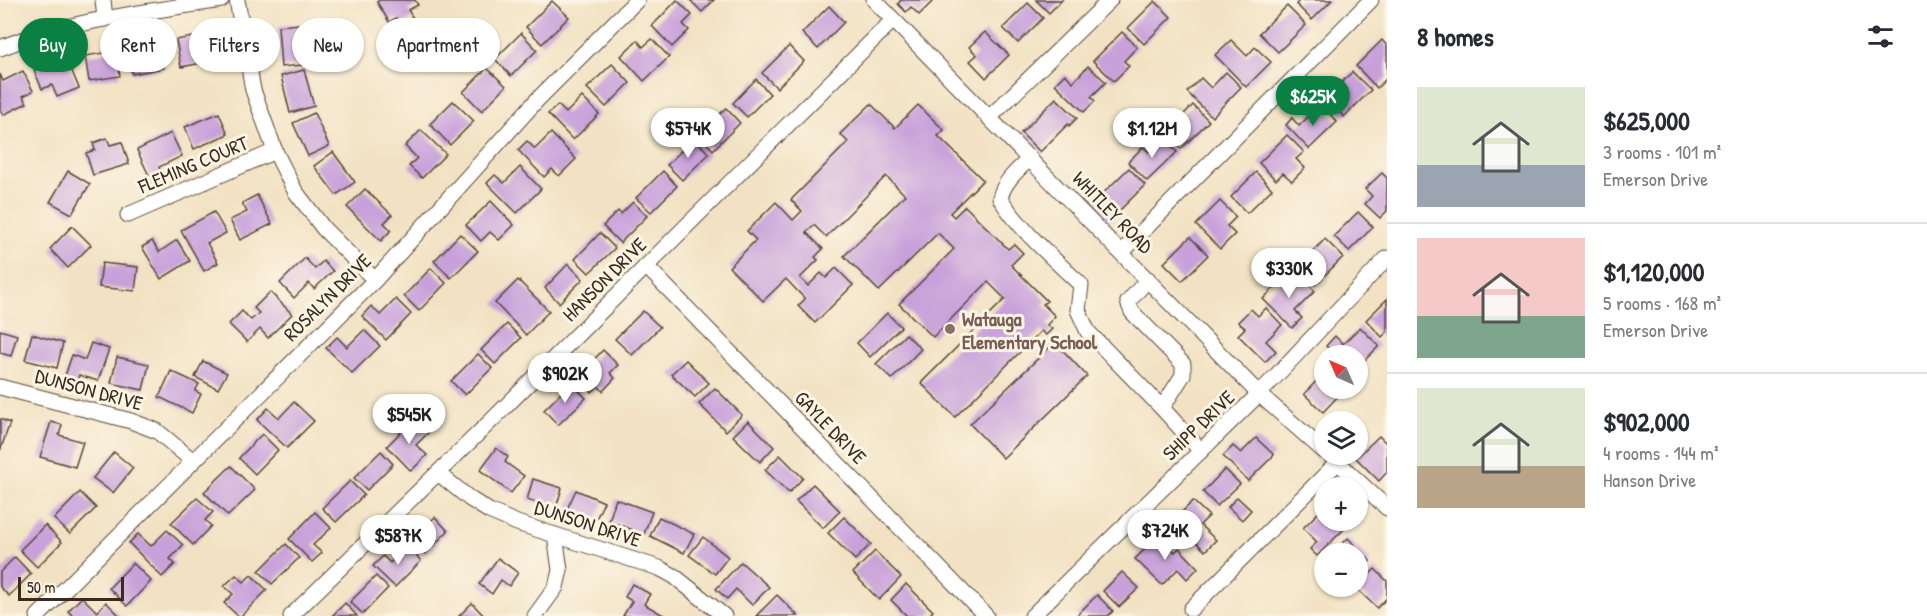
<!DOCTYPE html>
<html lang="en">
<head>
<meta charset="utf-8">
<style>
  :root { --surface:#fff; --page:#f2f2f3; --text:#2b2b33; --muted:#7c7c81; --line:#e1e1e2; --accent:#0b8043 }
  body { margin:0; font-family:"Patrick Hand",sans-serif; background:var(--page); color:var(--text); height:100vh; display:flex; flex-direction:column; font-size:22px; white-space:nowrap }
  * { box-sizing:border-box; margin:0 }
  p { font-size:20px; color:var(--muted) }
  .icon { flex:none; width:33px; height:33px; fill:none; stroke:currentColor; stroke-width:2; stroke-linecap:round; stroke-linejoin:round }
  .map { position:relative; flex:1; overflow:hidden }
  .details { display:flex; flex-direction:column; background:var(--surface); width:540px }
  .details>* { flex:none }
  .top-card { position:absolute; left:18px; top:18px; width:570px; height:54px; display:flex; gap:12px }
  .needle { width:39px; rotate:315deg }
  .buttons { position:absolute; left:1314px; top:345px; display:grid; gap:12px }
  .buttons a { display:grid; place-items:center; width:54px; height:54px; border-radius:50%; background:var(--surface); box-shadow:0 2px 4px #0004; font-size:30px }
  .scale { position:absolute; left:18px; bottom:15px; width:106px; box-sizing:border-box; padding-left:6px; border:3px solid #3b2a1e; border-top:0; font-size:16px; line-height:21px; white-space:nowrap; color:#3b2a1e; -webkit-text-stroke:4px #fcf5e5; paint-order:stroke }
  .price { position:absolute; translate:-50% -51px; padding:0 14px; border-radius:21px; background:#fff; color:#222; font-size:20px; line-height:39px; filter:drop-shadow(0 2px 3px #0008) }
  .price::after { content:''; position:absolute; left:50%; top:36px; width:18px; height:14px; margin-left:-9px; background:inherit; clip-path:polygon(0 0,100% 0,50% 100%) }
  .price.active { background:var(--accent); color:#fff }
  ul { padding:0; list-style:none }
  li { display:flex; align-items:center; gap:18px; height:150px; padding:0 30px }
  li+li { border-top:2px solid var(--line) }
  li span { display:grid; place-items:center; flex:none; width:168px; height:120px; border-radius:0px; color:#555 }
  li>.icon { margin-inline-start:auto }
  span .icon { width:72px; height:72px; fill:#fffc; stroke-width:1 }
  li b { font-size:26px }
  h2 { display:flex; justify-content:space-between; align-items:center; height:72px; padding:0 30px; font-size:26px }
  .pill { padding:0 21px; border-radius:27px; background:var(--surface); box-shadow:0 2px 4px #0004; font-size:21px; line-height:54px }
  .pill.active { background:var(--accent); color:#fff }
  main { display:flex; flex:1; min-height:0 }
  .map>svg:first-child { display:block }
  .building { fill:#c8a1da }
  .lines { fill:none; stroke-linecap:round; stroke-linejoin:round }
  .minor-casing { stroke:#564637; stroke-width:17 }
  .minor { stroke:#fff; stroke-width:15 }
  .education-dot { fill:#8d6e63; stroke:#fcf5e5; stroke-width:2 }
  .labels { text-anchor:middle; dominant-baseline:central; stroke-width:6; stroke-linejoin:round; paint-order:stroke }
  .street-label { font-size:20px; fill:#3b2a1e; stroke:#fcf5e5 }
  .education-label { font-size:20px; font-weight:bold; fill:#785e54; stroke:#fcf5e5; text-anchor:start }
</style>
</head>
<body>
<main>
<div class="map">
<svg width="1387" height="616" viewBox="0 0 1387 616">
  <rect width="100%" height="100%" fill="#fcf5e5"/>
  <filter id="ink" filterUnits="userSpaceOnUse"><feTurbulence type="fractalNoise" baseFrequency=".0167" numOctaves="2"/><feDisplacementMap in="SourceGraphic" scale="12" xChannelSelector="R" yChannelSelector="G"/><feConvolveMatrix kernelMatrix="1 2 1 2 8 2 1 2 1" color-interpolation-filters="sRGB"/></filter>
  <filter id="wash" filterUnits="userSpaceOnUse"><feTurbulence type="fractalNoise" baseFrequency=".008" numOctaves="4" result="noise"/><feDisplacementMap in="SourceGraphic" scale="24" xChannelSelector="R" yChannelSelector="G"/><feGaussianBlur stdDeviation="1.35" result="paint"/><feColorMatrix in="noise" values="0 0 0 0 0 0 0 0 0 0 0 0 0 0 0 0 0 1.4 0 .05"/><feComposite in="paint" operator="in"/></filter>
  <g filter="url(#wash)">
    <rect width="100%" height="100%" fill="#f2e2c3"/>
    <g id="blocks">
      <g class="building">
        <path d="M 379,0 L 415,0 L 418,5 L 408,10 L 413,18 L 400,25 L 396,18 L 389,22 L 377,2 Z"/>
        <path d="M 677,0 L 692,15 L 683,24 L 689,30 L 672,47 L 652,26 Z"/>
        <path d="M 690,0 L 714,0 L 702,12 Z"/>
        <path d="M 901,0 L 934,0 L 919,15 L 911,7 L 906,12 L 898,4 Z"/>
        <path d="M 1036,0 L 1062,0 L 1049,13 Z"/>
        <path d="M 1300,0 L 1332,0 L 1312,20 L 1296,4 Z"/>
        <path d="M 552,1 L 569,17 L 542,44 L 526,27 Z"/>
        <path d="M 1155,1 L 1171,17 L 1144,44 L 1128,28 Z"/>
        <path d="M 1028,3 L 1043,18 L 1018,43 L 1003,28 Z"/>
        <path d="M 829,6 L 844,22 L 818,49 L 802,33 Z"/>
        <path d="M 1287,6 L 1306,25 L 1278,52 L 1259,33 Z"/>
        <path d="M 300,24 L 301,35 L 309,35 L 310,49 L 302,49 L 303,65 L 281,67 L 278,26 Z"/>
        <path d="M 985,32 L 1009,55 L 986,78 L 970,61 L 977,55 L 969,47 Z"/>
        <path d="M 1122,32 L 1137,47 L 1124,61 L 1129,66 L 1114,81 L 1093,61 Z"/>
        <path d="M 521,33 L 537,50 L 511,76 L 495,59 Z"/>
        <path d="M 209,34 L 213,61 L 181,67 L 176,40 Z"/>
        <path d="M 652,39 L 669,57 L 644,81 L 621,56 L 637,40 L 643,47 Z"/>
        <path d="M 1231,40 L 1247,56 L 1255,47 L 1271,62 L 1246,87 L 1215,55 Z"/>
        <path d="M 1382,40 L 1387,46 L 1387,78 L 1377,88 L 1356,66 Z"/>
        <path d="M 159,46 L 164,68 L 132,74 L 128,52 Z"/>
        <path d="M 789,46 L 804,61 L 777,88 L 762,73 Z"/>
        <path d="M 116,51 L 120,76 L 89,81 L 85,56 Z"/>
        <path d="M 66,57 L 79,88 L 57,97 L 52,85 L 42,89 L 34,70 Z"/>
        <path d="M 612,64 L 630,83 L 606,107 L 587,88 Z"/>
        <path d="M 1088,66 L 1106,82 L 1091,97 L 1095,101 L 1084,112 L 1055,84 L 1065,74 L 1073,82 Z"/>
        <path d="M 487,68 L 506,86 L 482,111 L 463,92 Z"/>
        <path d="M 304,70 L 314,106 L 290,113 L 281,76 Z"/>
        <path d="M 23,71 L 33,91 L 23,96 L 27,103 L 3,115 L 0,109 L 0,74 L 3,81 Z"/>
        <path d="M 1226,72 L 1241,87 L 1212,117 L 1187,92 L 1201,78 L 1211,88 Z"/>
        <path d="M 1352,72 L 1371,90 L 1344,117 L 1326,98 Z"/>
        <path d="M 756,79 L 770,94 L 747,117 L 733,103 Z"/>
        <path d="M 582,97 L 599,114 L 573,140 L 548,114 L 558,105 L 566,113 Z"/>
        <path d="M 1056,98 L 1077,118 L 1069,126 L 1068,124 L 1040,152 L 1021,133 Z"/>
        <path d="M 453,101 L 474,121 L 450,145 L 430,124 Z"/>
        <path d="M 871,104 L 895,128 L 918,105 L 944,130 L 938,136 L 983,180 L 950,213 L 954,217 L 965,206 L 1008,249 L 1014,244 L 1023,253 L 1011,265 L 1047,301 L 1043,304 L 1055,316 L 1047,325 L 1052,329 L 1046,335 L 1041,331 L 955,417 L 921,383 L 1005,299 L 988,282 L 933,337 L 899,304 L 954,249 L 938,233 L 879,291 L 844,256 L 905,195 L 886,176 L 826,237 L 814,225 L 806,232 L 823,249 L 815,257 L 818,260 L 800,278 L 808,286 L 821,273 L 826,278 L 836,268 L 853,285 L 815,323 L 798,306 L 805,299 L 786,279 L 763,301 L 729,267 L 756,240 L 747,231 L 776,202 L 793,220 L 802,211 L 791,200 L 848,142 L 840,134 Z"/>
        <path d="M 1321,104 L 1337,122 L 1309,149 L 1286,125 L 1292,118 L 1299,126 Z"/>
        <path d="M 1193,105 L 1209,121 L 1181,149 L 1165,133 Z"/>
        <path d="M 726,108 L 740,123 L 713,150 L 699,135 Z"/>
        <path d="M 219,113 L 228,134 L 194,149 L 185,127 Z"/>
        <path d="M 314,113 L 329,146 L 308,156 L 293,123 Z"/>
        <path d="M 421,130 L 446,154 L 422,178 L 409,166 L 417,158 L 405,146 Z"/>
        <path d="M 171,133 L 182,156 L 159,167 L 164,179 L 153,184 L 137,150 Z"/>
        <path d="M 551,133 L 576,159 L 559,176 L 552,169 L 544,177 L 518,150 L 527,141 L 535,149 Z"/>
        <path d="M 1287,135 L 1304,152 L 1296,159 L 1305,168 L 1292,181 L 1283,173 L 1276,180 L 1259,163 Z"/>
        <path d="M 107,138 L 110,145 L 122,142 L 129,164 L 93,175 L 86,153 L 95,150 L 93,143 Z"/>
        <path d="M 694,138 L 709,154 L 682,180 L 667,165 Z"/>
        <path d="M 1163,138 L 1177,152 L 1147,181 L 1128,162 L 1143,147 L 1149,152 Z"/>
        <path d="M 333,152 L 355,182 L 336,195 L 314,166 Z"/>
        <path d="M 520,167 L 541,189 L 517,213 L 487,183 L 495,175 L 504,183 Z"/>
        <path d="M 1129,168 L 1145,185 L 1108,222 L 1091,205 Z"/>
        <path d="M 68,171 L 90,184 L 72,214 L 50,202 Z"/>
        <path d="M 663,171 L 677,186 L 651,212 L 636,198 Z"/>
        <path d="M 1256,172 L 1272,189 L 1247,213 L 1231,197 Z"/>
        <path d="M 1382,173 L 1387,178 L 1387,211 L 1380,218 L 1365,204 L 1372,196 L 1365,189 Z"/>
        <path d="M 365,189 L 392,215 L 384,223 L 391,230 L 381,241 L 347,207 Z"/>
        <path d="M 257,195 L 272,224 L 240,240 L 230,220 L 247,212 L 242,203 Z"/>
        <path d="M 491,201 L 514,225 L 499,240 L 490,232 L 481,241 L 466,225 Z"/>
        <path d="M 1220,201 L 1236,217 L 1227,226 L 1235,234 L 1220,249 L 1196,225 Z"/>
        <path d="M 633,202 L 647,216 L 620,243 L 603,226 L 618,211 L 621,214 Z"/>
        <path d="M 214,212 L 226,233 L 207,243 L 218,263 L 204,271 L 181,230 Z"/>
        <path d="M 1358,212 L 1373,227 L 1349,251 L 1334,236 Z"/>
        <path d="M 72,226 L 91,245 L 68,268 L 50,249 Z"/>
        <path d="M 600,233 L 615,248 L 589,273 L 575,259 Z"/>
        <path d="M 460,234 L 478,251 L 451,278 L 434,261 Z"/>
        <path d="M 1190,237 L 1208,255 L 1182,281 L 1164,263 Z"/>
        <path d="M 1325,239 L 1343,257 L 1315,285 L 1297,267 Z"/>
        <path d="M 177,240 L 190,261 L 161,279 L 142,247 L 152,241 L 159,252 Z"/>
        <path d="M 305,258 L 315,269 L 323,261 L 333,271 L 314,289 L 309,283 L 294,298 L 280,283 Z"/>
        <path d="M 102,263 L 138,267 L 135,291 L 99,287 Z"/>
        <path d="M 568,264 L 583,279 L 559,303 L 545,288 Z"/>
        <path d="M 431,268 L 446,283 L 419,311 L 404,296 Z"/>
        <path d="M 1299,276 L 1315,291 L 1295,311 L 1302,318 L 1292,328 L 1263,299 L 1285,277 L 1292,283 Z"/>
        <path d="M 518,280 L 549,311 L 526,335 L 495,303 Z"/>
        <path d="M 270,292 L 292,314 L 268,338 L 260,329 L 247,342 L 229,324 L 242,311 L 251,320 L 259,313 L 254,308 Z"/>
        <path d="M 396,299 L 411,314 L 386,340 L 362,316 L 371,306 L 380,315 Z"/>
        <path d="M 1387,299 L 1387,332 L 1382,337 L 1366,320 Z"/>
        <path d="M 1266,308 L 1282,325 L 1266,341 L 1276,351 L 1265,362 L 1238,335 L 1245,328 L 1238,322 L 1251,309 L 1258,316 Z"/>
        <path d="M 643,311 L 660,327 L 632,355 L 615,339 Z"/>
        <path d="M 887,313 L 901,327 L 870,357 L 857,343 Z"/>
        <path d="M 507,324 L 521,338 L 495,364 L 481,350 Z"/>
        <path d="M 1360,327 L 1379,346 L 1358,367 L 1358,356 L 1336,356 L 1326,346 L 1335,336 L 1343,344 Z"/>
        <path d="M 0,330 L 17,335 L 11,356 L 0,353 Z"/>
        <path d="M 364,330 L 380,346 L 352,373 L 326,348 L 337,337 L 347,347 Z"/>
        <path d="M 32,334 L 63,343 L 57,368 L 25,360 Z"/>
        <path d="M 906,334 L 921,349 L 892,379 L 876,364 Z"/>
        <path d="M 1055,342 L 1087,376 L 1003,458 L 970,424 Z"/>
        <path d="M 91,343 L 109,349 L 98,381 L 79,375 L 76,386 L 63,382 L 72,355 L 85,360 Z"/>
        <path d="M 603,350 L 618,365 L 610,373 L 615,378 L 603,391 L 598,386 L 592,392 L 577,377 Z"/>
        <path d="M 478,354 L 492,368 L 465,395 L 451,381 Z"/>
        <path d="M 117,357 L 149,364 L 143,390 L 111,383 Z"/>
        <path d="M 686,360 L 709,383 L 695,397 L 671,374 Z"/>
        <path d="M 203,361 L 227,373 L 218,389 L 195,377 Z"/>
        <path d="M 171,371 L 199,384 L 195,391 L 201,394 L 192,413 L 159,397 Z"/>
        <path d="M 1324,373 L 1324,388 L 1346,388 L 1323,412 L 1304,394 Z"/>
        <path d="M 571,383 L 586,398 L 558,425 L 544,410 Z"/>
        <path d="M 715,388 L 742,415 L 726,431 L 699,404 Z"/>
        <path d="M 294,402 L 314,421 L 287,448 L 257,420 L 268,408 L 279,418 Z"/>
        <path d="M 0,419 L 10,423 L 0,451 Z"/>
        <path d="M 414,419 L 428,433 L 416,445 L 427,455 L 411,471 L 387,446 Z"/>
        <path d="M 748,421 L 774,447 L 760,462 L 733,436 Z"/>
        <path d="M 51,422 L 62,425 L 59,435 L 83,442 L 75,467 L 40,457 Z"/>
        <path d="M 262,434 L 278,450 L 255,474 L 239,458 Z"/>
        <path d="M 1379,436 L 1387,444 L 1387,472 L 1379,481 L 1356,458 Z"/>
        <path d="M 1256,438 L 1274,455 L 1248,481 L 1223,456 L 1233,446 L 1241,453 Z"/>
        <path d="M 496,448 L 508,457 L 505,462 L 524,476 L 511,493 L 480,470 Z"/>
        <path d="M 381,451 L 393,464 L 367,490 L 354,478 Z"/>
        <path d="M 114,452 L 133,468 L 113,493 L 93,478 Z"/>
        <path d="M 780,455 L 803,478 L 789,493 L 765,470 Z"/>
        <path d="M 231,466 L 255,490 L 228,516 L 204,492 Z"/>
        <path d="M 1225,469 L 1240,484 L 1217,506 L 1203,492 Z"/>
        <path d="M 533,479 L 562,488 L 556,508 L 527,500 Z"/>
        <path d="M 350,481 L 364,495 L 336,522 L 322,508 Z"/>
        <path d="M 813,484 L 840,511 L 823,528 L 796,501 Z"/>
        <path d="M 576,490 L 604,502 L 595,521 L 567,509 Z"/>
        <path d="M 80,492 L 96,508 L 70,534 L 54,519 Z"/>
        <path d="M 1237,497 L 1251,510 L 1242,520 L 1228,507 Z"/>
        <path d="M 197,498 L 213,512 L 205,520 L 211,526 L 193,545 L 171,523 Z"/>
        <path d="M 616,499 L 652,512 L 644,534 L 609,521 Z"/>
        <path d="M 1193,501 L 1209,516 L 1200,525 L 1216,540 L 1205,551 L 1189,535 L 1181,543 L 1166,528 Z"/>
        <path d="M 1323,508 L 1324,520 L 1335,520 L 1344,529 L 1317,556 L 1310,549 L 1317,542 L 1303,528 Z"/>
        <path d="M 315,512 L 331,528 L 313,545 L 322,553 L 312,562 L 289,539 Z"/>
        <path d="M 435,517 L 448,531 L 425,554 L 411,540 Z"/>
        <path d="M 659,517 L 694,534 L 684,553 L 650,536 Z"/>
        <path d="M 844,517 L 871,544 L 855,560 L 828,533 Z"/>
        <path d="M 45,525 L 62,542 L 37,567 L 20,550 Z"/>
        <path d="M 167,530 L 183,545 L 170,559 L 175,564 L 162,577 L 129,543 L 138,534 L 151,546 Z"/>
        <path d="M 1158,536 L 1175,552 L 1179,548 L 1198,568 L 1187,579 L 1178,569 L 1162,585 L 1135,559 Z"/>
        <path d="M 703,537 L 728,557 L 715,574 L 689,555 Z"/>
        <path d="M 1348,538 L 1370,561 L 1358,574 L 1358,554 L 1332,554 Z"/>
        <path d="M 286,544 L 299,558 L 272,584 L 259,571 Z"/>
        <path d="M 407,546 L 421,561 L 395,587 L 373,566 L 383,556 L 390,563 Z"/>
        <path d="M 875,551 L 901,577 L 879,600 L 853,573 Z"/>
        <path d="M 15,557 L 31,574 L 9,596 L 0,587 L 0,572 Z"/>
        <path d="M 498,558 L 518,573 L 509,586 L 501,580 L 492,594 L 479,584 Z"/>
        <path d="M 741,562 L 769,587 L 752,605 L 736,589 L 727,599 L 716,589 Z"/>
        <path d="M 133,563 L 151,581 L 127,606 L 109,588 Z"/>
        <path d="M 1375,569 L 1387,581 L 1387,598 L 1377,608 L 1356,588 Z"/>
        <path d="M 1122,572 L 1139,588 L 1119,607 L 1103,591 Z"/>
        <path d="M 236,575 L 244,582 L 251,575 L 267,590 L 241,616 L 238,616 L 224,603 L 233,594 L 224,586 Z"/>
        <path d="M 376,576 L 388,588 L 363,614 L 350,602 Z"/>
        <path d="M 632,584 L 650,594 L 644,604 L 665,616 L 623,616 L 632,601 L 625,597 Z"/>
        <path d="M 906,584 L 933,611 L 928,616 L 907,616 L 891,600 Z"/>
        <path d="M 777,595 L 798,616 L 756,616 Z"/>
        <path d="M 1097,595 L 1113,611 L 1108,616 L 1076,616 Z"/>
        <path d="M 82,597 L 97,612 L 106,602 L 120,616 L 73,616 L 68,611 Z"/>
        <path d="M 345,603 L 357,616 L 332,616 Z"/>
        <path d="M 472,603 L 484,616 L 459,616 Z"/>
      </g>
    </g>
  </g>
  <g filter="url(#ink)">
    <use href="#blocks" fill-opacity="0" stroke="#564637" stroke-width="1.5"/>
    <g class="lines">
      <g class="minor-casing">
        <g id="minor">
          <path d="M 103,0 L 105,19"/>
          <path d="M 237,0 L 253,90 L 275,151 L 295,191 L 324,229 L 375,280"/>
          <path d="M 874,0 L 1259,394 L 1324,451"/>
          <path d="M 0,48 C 70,20 147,12 221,0"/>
          <path d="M 990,117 L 1110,0"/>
          <path d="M 1030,158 C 1018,170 1004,181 1000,198 C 1020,230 1054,259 1081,285 L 1078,310 L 1088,332 L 1162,408"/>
          <path d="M 128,215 L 275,151"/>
          <path d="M 1122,252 L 1371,0"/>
          <path d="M 646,266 L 986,616"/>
          <path d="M 1148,279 L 1128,302 L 1132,312 L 1183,364 L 1183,375 L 1162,408 L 1201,451"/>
          <path d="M 0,387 L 131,421 L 157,431 L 193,461"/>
          <path d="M 1331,456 L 1387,508"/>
          <path d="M 438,473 L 470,499 L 489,511 L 517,523 L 659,568 L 674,576 L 724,616"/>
          <path d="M 1191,609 L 1338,462"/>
          <path d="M 38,616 L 375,280 L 537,100 L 637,0"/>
          <path d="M 291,616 L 494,418 L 893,20"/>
          <path d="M 535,616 L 556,587 L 560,570 L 555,535"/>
          <path d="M 1032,616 L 1259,394 L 1387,258"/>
        </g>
      </g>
      <use href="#minor" class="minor"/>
    </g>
  </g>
  <circle class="education-dot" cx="950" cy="329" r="6"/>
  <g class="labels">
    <g class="street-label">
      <text transform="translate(193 164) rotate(-23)">FLEMING COURT</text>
      <text transform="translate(1113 212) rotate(46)">WHITLEY ROAD</text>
      <text transform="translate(604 279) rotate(-45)">HANSON DRIVE</text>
      <text transform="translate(327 297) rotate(-45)">ROSALYN DRIVE</text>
      <text transform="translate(89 389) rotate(15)">DUNSON DRIVE</text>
      <text transform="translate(1198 425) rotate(-44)">SHIPP DRIVE</text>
      <text transform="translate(831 427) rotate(46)">GAYLE DRIVE</text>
      <text transform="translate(588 523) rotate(18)">DUNSON DRIVE</text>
    </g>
    <g class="education-label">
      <text x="962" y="318">Watauga<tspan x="962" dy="23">Elementary School</tspan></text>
    </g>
  </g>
</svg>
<div class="buttons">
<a><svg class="needle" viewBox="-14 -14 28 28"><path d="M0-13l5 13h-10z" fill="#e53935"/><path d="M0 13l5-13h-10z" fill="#7c7c81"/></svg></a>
<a><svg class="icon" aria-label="layers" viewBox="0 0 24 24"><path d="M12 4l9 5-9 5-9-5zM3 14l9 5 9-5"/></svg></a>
<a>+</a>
<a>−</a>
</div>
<div class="scale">50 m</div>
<b class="price active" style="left:1313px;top:127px">$625K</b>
<b class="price" style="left:688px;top:159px">$574K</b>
<b class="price" style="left:1152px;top:159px">$1.12M</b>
<b class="price" style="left:1289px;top:299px">$330K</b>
<b class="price" style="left:565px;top:404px">$902K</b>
<b class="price" style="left:409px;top:445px">$545K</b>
<b class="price" style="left:1165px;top:561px">$724K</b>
<b class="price" style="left:398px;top:566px">$587K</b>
<div class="top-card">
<a class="pill active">Buy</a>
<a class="pill">Rent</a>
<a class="pill">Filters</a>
<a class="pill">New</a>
<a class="pill">Apartment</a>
</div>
</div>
<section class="details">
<h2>8 homes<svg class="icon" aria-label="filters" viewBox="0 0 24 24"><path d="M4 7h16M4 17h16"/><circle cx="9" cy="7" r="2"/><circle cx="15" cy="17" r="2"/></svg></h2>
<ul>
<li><span style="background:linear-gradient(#dfe7d0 65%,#9aa5b1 0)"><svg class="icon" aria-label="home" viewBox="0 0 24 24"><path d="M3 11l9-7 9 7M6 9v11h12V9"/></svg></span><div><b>$625,000</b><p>3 rooms · 101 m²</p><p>Emerson Drive</p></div></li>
<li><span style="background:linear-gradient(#f6c9c9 65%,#7fa58c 0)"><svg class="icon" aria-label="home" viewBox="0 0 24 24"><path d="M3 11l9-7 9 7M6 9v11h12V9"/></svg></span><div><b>$1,120,000</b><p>5 rooms · 168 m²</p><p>Emerson Drive</p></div></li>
<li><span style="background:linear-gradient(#dfe7d0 65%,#b9a48a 0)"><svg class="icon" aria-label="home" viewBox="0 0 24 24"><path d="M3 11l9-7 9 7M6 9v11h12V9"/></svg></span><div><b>$902,000</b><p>4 rooms · 144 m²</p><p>Hanson Drive</p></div></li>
</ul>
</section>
</main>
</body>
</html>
